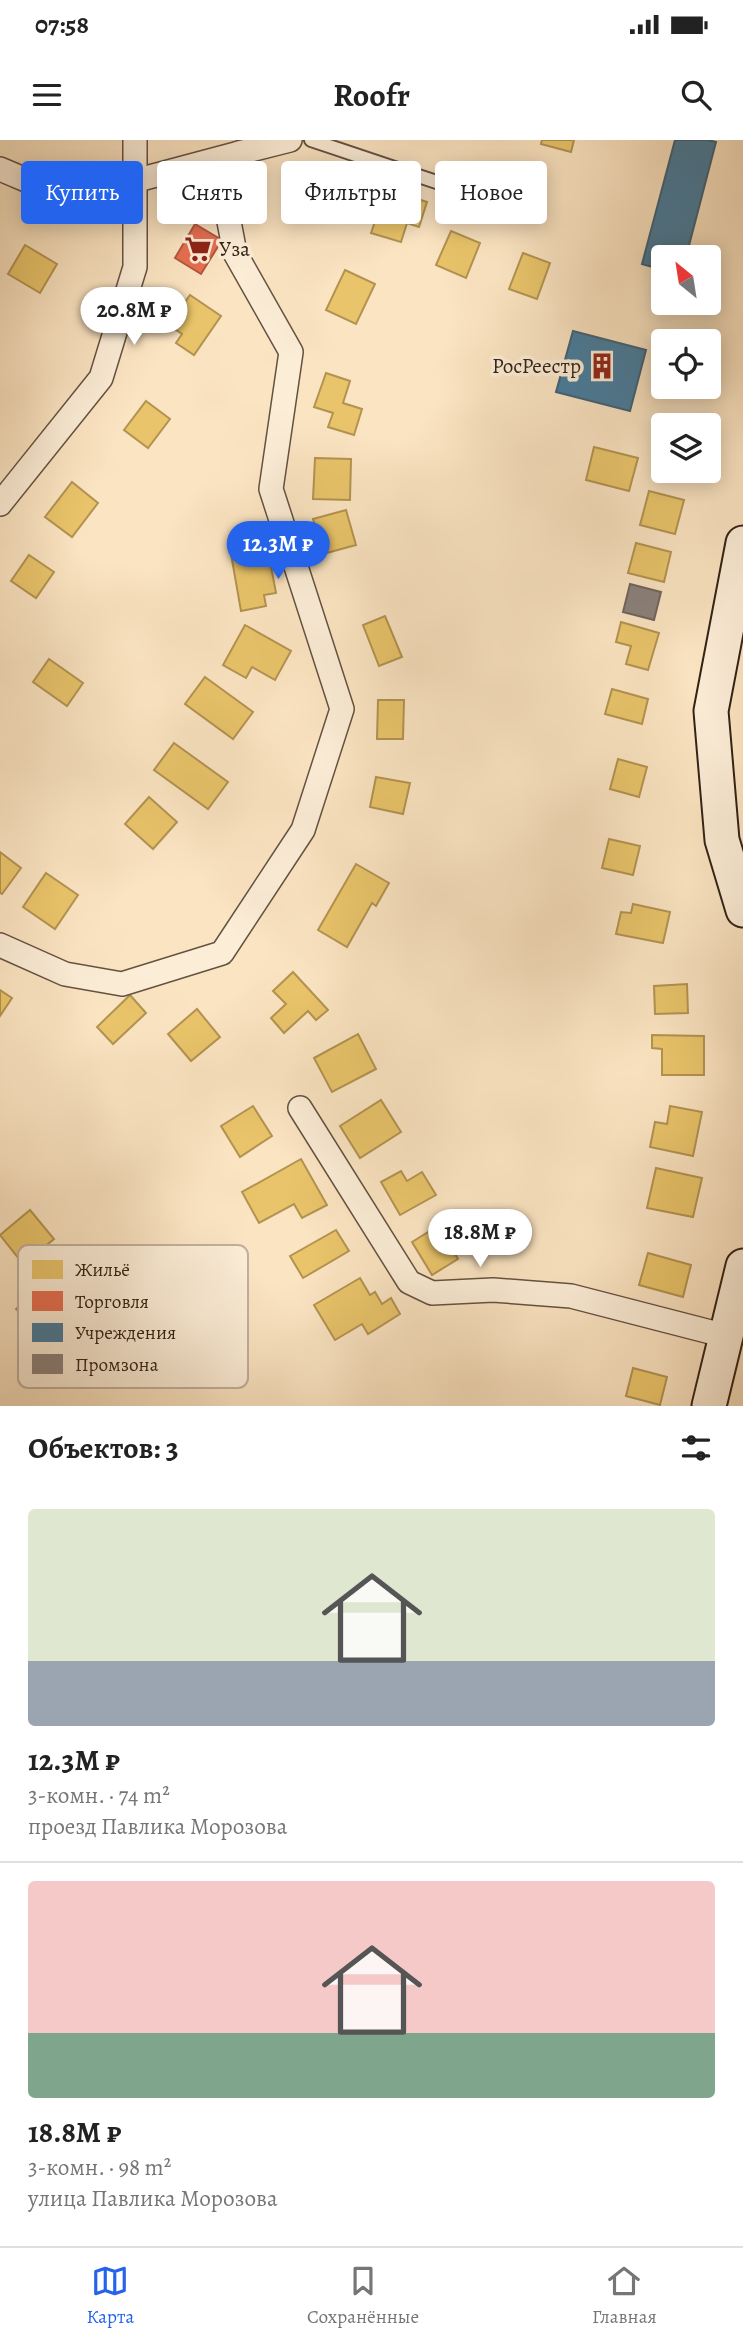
<!DOCTYPE html>
<html lang="ru">
<head>
<meta charset="utf-8">
<style>
  :root { --surface:#fff; --page:#f2f2f2; --text:#222; --muted:#767676; --line:#e0e0e0; --accent:#2563eb }
  body { margin:0; font-family:Alegreya,serif; background:var(--page); color:var(--text); height:100vh; display:flex; flex-direction:column; font-size:26px; white-space:nowrap }
  * { box-sizing:border-box; margin:0 }
  p { font-size:23px; color:var(--muted) }
  .icon { flex:none; width:38px; height:38px; fill:none; stroke:currentColor; stroke-width:2; stroke-linecap:round; stroke-linejoin:round }
  .map { position:relative; height:1266px; overflow:hidden }
  .drawer { display:flex; flex-direction:column; background:var(--surface); flex:1 }
  .drawer>* { flex:none }
  .top-card { position:absolute; left:21px; top:21px; width:702px; height:63px; display:flex; gap:14px }
  .needle { width:46px; rotate:330deg }
  .buttons { position:absolute; left:651px; top:105px; display:grid; gap:14px }
  .buttons a { display:grid; place-items:center; width:70px; height:70px; border-radius:7px; background:var(--surface); box-shadow:0 4px 18px #0003; font-size:35px }
  .price { position:absolute; translate:-50% -60px; padding:0 16px; border-radius:24px; background:#fff; color:#222; font-size:23px; line-height:46px; filter:drop-shadow(0 2px 4px #0008) }
  .price::after { content:''; position:absolute; left:50%; top:42px; width:21px; height:16px; margin-left:-10px; background:inherit; clip-path:polygon(0 0,100% 0,50% 100%) }
  .price.current { background:var(--accent); color:#fff }
  ul { padding:0; list-style:none }
  li { display:grid; align-content:center; gap:14px; height:371px; padding:0 28px }
  li+li { border-top:2px solid var(--line) }
  li span { display:grid; place-items:center; height:217px; border-radius:7px; color:#555 }
  li>.icon { margin-inline-start:auto }
  span .icon { width:126px; height:126px; fill:#fffc; stroke-width:1 }
  li b { font-size:30px }
  h2 { display:flex; justify-content:space-between; align-items:center; height:84px; padding:0 28px; font-size:30px }
  .pill { padding:0 24px; border-radius:7px; background:var(--surface); box-shadow:0 4px 18px #0003; font-size:24px; line-height:63px }
  .pill.current { background:var(--accent); color:#fff }
  .status { display:flex; justify-content:space-between; align-items:center; height:49px; padding:0 35px; background:var(--surface); direction:ltr }
  .status svg { height:19px; fill:currentColor }
  header { display:flex; justify-content:space-between; align-items:center; height:91px; padding:0 28px; background:var(--surface); font-size:32px; font-weight:700 }
  .dock { display:flex; justify-content:space-around; align-items:center; height:98px; border-top:2px solid var(--line); background:var(--surface); font-size:19px; color:var(--muted) }
  .dock a { display:grid; justify-items:center; gap:4px }
  .dock .current { color:var(--accent) }
  .map>svg:first-child { display:block }
  .homes { fill:#e9c46a; stroke:#b29351; stroke-width:2 }
  .shops { fill:#e76f51; stroke:#b1583f; stroke-width:2 }
  .public { fill:#457b9d; stroke:#3f6074; stroke-width:2 }
  .industry { fill:#8a817c; stroke:#70645d; stroke-width:2 }
  .lines { fill:none; stroke-linecap:round; stroke-linejoin:round }
  .lane-casing { stroke:#645241; stroke-width:16 }
  .street-casing { stroke:#645241; stroke-width:26 }
  .secondary-casing { stroke:#322216; stroke-width:37 }
  .lane { stroke:#fcedd7; stroke-width:12 }
  .street { stroke:#fcedd7; stroke-width:23 }
  .secondary { stroke:#fcedd7; stroke-width:33 }
  .labels { text-anchor:middle; dominant-baseline:central; stroke-width:7; stroke-linejoin:round; paint-order:stroke }
  .poi-label { font-size:21px; fill:#322216; stroke:#fcedd7; text-anchor:start }
  .key { fill:#fcedd7; stroke:#bfb09d; stroke-width:2 }
  .key-label { font-size:19px; fill:#322216 }
</style>
</head>
<body>
<div class="status"><b>07:58</b><svg viewBox="0 0 49 12"><path d="M0 12V9h3v3zM5 12V6h3v6zM10 12V3h3v9zM15 12V0h3v12zM26 1h20v11H26zM47 4h2v5h-2z"/></svg></div>
<header><svg class="icon" aria-label="menu" viewBox="0 0 24 24"><path d="M4 6h16M4 12h16M4 18h16"/></svg>Roofr<svg class="icon" aria-label="search" viewBox="0 0 24 24"><circle cx="10" cy="10" r="6"/><path d="M15 15l6 6"/></svg></header>
<div class="map">
<svg width="743" height="1266" viewBox="0 0 743 1266">
  <rect width="100%" height="100%" fill="#fbe4c2"/>
  <filter id="stains"><feTurbulence type="fractalNoise" baseFrequency=".00286" numOctaves="4"/><feColorMatrix values="0 0 0 0 .2 0 0 0 0 .09 0 0 0 0 .02 0 0 0 .5 -.17"/></filter>
  <radialGradient id="worn" r=".72"><stop offset=".6" stop-color="#630" stop-opacity="0"/><stop offset="1" stop-color="#630" stop-opacity=".3"/></radialGradient>
  <g class="homes">
    <path d="M 542,0 L 574,0 L 571,12 L 541,4 Z"/>
    <path d="M 373,45 L 427,62 L 419,87 L 407,83 L 401,102 L 371,93 L 380,67 L 367,63 Z"/>
    <path d="M 451,91 L 480,103 L 466,138 L 436,125 Z"/>
    <path d="M 25,105 L 57,124 L 40,153 L 8,134 Z"/>
    <path d="M 523,113 L 550,123 L 537,159 L 509,149 Z"/>
    <path d="M 345,130 L 375,144 L 356,184 L 326,170 Z"/>
    <path d="M 190,155 L 221,176 L 194,215 L 176,203 L 182,194 L 169,185 Z"/>
    <path d="M 326,233 L 350,241 L 343,263 L 362,269 L 354,295 L 328,287 L 333,273 L 314,267 Z"/>
    <path d="M 146,261 L 170,279 L 148,308 L 124,290 Z"/>
    <path d="M 594,307 L 638,318 L 629,351 L 586,340 Z"/>
    <path d="M 315,318 L 351,319 L 350,360 L 313,359 Z"/>
    <path d="M 72,342 L 98,363 L 72,397 L 45,377 Z"/>
    <path d="M 649,351 L 684,360 L 675,394 L 640,385 Z"/>
    <path d="M 346,370 L 356,405 L 323,414 L 313,379 Z"/>
    <path d="M 636,403 L 671,412 L 664,442 L 628,433 Z"/>
    <path d="M 258,409 L 261,423 L 270,421 L 276,453 L 264,455 L 266,466 L 241,471 L 231,414 Z"/>
    <path d="M 29,415 L 54,432 L 36,458 L 11,441 Z"/>
    <path d="M 385,476 L 402,517 L 379,526 L 363,485 Z"/>
    <path d="M 621,482 L 659,493 L 648,530 L 626,524 L 631,506 L 616,502 Z"/>
    <path d="M 245,485 L 291,511 L 275,540 L 252,527 L 246,538 L 223,525 Z"/>
    <path d="M 49,519 L 83,543 L 67,566 L 33,542 Z"/>
    <path d="M 205,537 L 253,572 L 233,599 L 185,564 Z"/>
    <path d="M 612,549 L 648,559 L 642,584 L 605,574 Z"/>
    <path d="M 378,560 L 404,560 L 403,599 L 377,599 Z"/>
    <path d="M 174,603 L 228,642 L 208,669 L 154,630 Z"/>
    <path d="M 618,619 L 647,627 L 639,657 L 610,649 Z"/>
    <path d="M 376,637 L 410,643 L 403,674 L 370,667 Z"/>
    <path d="M 149,657 L 177,682 L 153,709 L 125,684 Z"/>
    <path d="M 609,699 L 640,706 L 633,735 L 602,728 Z"/>
    <path d="M 0,712 L 21,728 L 2,754 L 0,753 Z"/>
    <path d="M 356,724 L 389,743 L 376,766 L 372,763 L 347,807 L 318,790 Z"/>
    <path d="M 46,733 L 78,755 L 55,789 L 23,767 Z"/>
    <path d="M 633,764 L 670,772 L 663,803 L 616,794 L 621,772 L 631,773 Z"/>
    <path d="M 293,832 L 328,870 L 316,880 L 308,871 L 284,893 L 271,878 L 286,864 L 273,851 Z"/>
    <path d="M 687,844 L 688,873 L 655,874 L 654,846 Z"/>
    <path d="M 0,850 L 12,858 L 0,876 Z"/>
    <path d="M 130,855 L 146,873 L 113,904 L 97,887 Z"/>
    <path d="M 197,869 L 220,897 L 191,921 L 168,894 Z"/>
    <path d="M 358,894 L 376,929 L 332,952 L 314,918 Z"/>
    <path d="M 652,895 L 704,896 L 704,935 L 662,935 L 662,909 L 652,908 Z"/>
    <path d="M 381,960 L 401,992 L 360,1018 L 340,986 Z"/>
    <path d="M 253,966 L 272,996 L 240,1017 L 221,986 Z"/>
    <path d="M 670,966 L 702,972 L 693,1016 L 650,1007 L 655,982 L 667,984 Z"/>
    <path d="M 301,1019 L 327,1065 L 302,1078 L 294,1064 L 259,1083 L 242,1052 Z"/>
    <path d="M 656,1028 L 702,1038 L 693,1077 L 647,1068 Z"/>
    <path d="M 401,1031 L 407,1041 L 422,1032 L 436,1055 L 400,1075 L 381,1042 Z"/>
    <path d="M 30,1070 L 54,1099 L 23,1124 L 0,1095 Z"/>
    <path d="M 438,1086 L 458,1119 L 432,1135 L 412,1102 Z"/>
    <path d="M 336,1090 L 349,1111 L 303,1138 L 290,1116 Z"/>
    <path d="M 648,1113 L 691,1125 L 683,1157 L 639,1145 Z"/>
    <path d="M 360,1138 L 370,1155 L 375,1152 L 382,1164 L 391,1158 L 400,1174 L 368,1194 L 362,1184 L 335,1200 L 314,1165 Z"/>
    <path d="M 45,1142 L 63,1162 L 35,1189 L 16,1169 Z"/>
    <path d="M 633,1228 L 667,1237 L 660,1265 L 626,1256 Z"/>
  </g>
  <path class="shops" d="M 195,84 L 222,100 L 201,134 L 175,118 Z"/>
  <g class="public">
    <path d="M 675,0 L 708,0 L 716,2 L 686,117 L 663,117 L 663,130 L 642,124 Z"/>
    <path d="M 573,191 L 646,210 L 630,271 L 556,252 Z"/>
  </g>
  <path class="industry" d="M 630,444 L 661,452 L 654,480 L 623,472 Z"/>
  <g class="lines">
    <g class="lane-casing">
      <path id="lane" d="M 311,0 L 511,67"/>
    </g>
    <g class="street-casing">
      <g id="street">
        <path d="M 0,29 L 33,43 L 134,41 L 239,13"/>
        <path d="M 0,364 L 101,238 L 135,127 L 135,0"/>
        <path d="M 0,805 L 65,834 L 122,844 L 222,813 L 303,690 L 342,569 L 271,349 L 291,212 L 235,113 L 226,66 L 239,13 L 290,0"/>
        <path d="M 300,968 L 409,1142 L 432,1153 L 493,1150 L 571,1156 L 726,1196"/>
      </g>
    </g>
    <g class="secondary-casing">
      <g id="secondary">
        <path d="M 743,403 L 711,571 L 722,700 L 743,770"/>
        <path d="M 709,1266 L 743,1126"/>
      </g>
    </g>
    <use href="#lane" class="lane"/>
    <use href="#street" class="street"/>
    <use href="#secondary" class="secondary"/>
  </g>
  <defs>
    <g id="supermarket-bare" transform="scale(2.1)"><path d="M-6-5.5h2.5l.6 2H6L4.5 2H-2.5L-4.4-4H-6ZM-1.5 3.2a1.3 1.3 0 1 0 .1 0ZM3 3.2a1.3 1.3 0 1 0 .1 0Z" fill="#8f2418" stroke="#fcedd7" stroke-width="2.5" paint-order="stroke"/></g>
    <g id="building-bare" transform="scale(2.1)"><path d="M-4-6H4V6H1V3H-1V6H-4ZM-2.5-4.3h1.7v1.8h-1.7ZM.8-4.3h1.7v1.8H.8ZM-2.5-1h1.7V.8h-1.7ZM.8-1h1.7V.8H.8Z" fill="#8f2418" stroke="#fcedd7" stroke-width="2.5" paint-order="stroke"/></g>
  </defs>
  <g fill-rule="evenodd">
    <use href="#supermarket-bare" x="198" y="109"/>
    <use href="#building-bare" x="602" y="226"/>
  </g>
  <g class="labels">
    <g class="poi-label">
      <text x="219" y="109">Уза</text>
      <text x="581" y="226" text-anchor="end">РосРеестр</text>
    </g>
  </g>
  <rect x="18" y="1105" width="230" height="143" rx="10" class="key"/>
  <rect x="32" y="1120" width="31" height="19" fill="#e9c46a"/>
  <rect x="32" y="1151" width="31" height="20" fill="#e76f51"/>
  <rect x="32" y="1183" width="31" height="19" fill="#457b9d"/>
  <rect x="32" y="1214" width="31" height="20" fill="#8a817c"/>
  <g class="key-label">
    <text x="75" y="1136">Жильё</text>
    <text x="75" y="1168">Торговля</text>
    <text x="75" y="1199">Учреждения</text>
    <text x="75" y="1231">Промзона</text>
  </g>
  <rect width="100%" height="100%" filter="url(#stains)"/>
  <rect width="100%" height="100%" fill="url(#worn)"/>
</svg>
<div class="buttons">
<a><svg class="needle" viewBox="-14 -14 28 28"><path d="M0-13l5 13h-10z" fill="#e53935"/><path d="M0 13l5-13h-10z" fill="#767676"/></svg></a>
<a><svg class="icon" aria-label="locate" viewBox="0 0 24 24"><circle cx="12" cy="12" r="6"/><path d="M12 2v4M12 18v4M2 12h4M18 12h4"/></svg></a>
<a><svg class="icon" aria-label="layers" viewBox="0 0 24 24"><path d="M12 4l9 5-9 5-9-5zM3 14l9 5 9-5"/></svg></a>
</div>
<b class="price" style="left:134px;top:207px">20.8M ₽</b>
<b class="price current" style="left:278px;top:441px">12.3M ₽</b>
<b class="price" style="left:480px;top:1129px">18.8M ₽</b>
<div class="top-card">
<a class="pill current">Купить</a>
<a class="pill">Снять</a>
<a class="pill">Фильтры</a>
<a class="pill">Новое</a>
</div>
</div>
<section class="drawer">
<h2>Объектов: 3<svg class="icon" aria-label="filters" viewBox="0 0 24 24"><path d="M4 7h16M4 17h16"/><circle cx="9" cy="7" r="2"/><circle cx="15" cy="17" r="2"/></svg></h2>
<ul>
<li><span style="background:linear-gradient(#dfe7d0 70%,#9aa5b1 0)"><svg class="icon" aria-label="home" viewBox="0 0 24 24"><path d="M3 11l9-7 9 7M6 9v11h12V9"/></svg></span><div><b>12.3M ₽</b><p>3-комн. · 74 m²</p><p>проезд Павлика Морозова</p></div></li>
<li><span style="background:linear-gradient(#f6c9c9 70%,#7fa58c 0)"><svg class="icon" aria-label="home" viewBox="0 0 24 24"><path d="M3 11l9-7 9 7M6 9v11h12V9"/></svg></span><div><b>18.8M ₽</b><p>3-комн. · 98 m²</p><p>улица Павлика Морозова</p></div></li>
</ul>
</section>
<nav class="dock">
<a class="current"><svg class="icon" aria-label="map" viewBox="0 0 24 24"><path d="M3 6l6-2 6 2 6-2v14l-6 2-6-2-6 2zM9 4v14M15 6v14"/></svg>Карта</a>
<a><svg class="icon" aria-label="saved" viewBox="0 0 24 24"><path d="M7 4h10v16l-5-4-5 4z"/></svg>Сохранённые</a>
<a><svg class="icon" aria-label="home" viewBox="0 0 24 24"><path d="M3 11l9-7 9 7M6 9v11h12V9"/></svg>Главная</a>
</nav>
</body>
</html>
